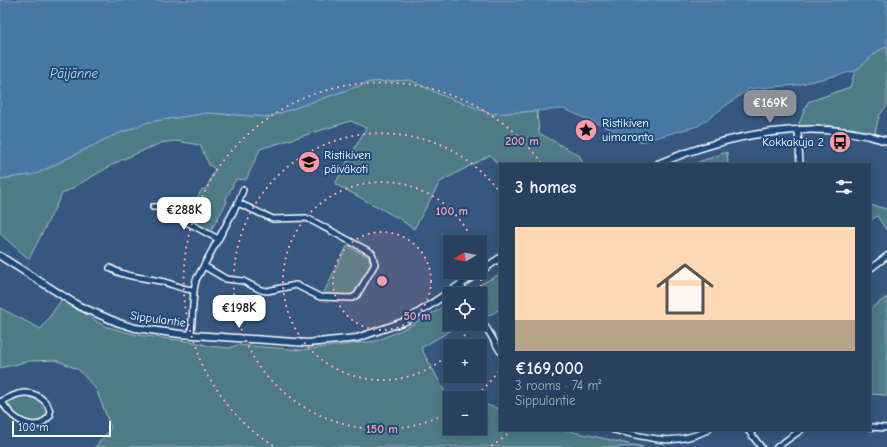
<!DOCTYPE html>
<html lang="en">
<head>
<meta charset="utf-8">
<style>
  :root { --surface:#28415f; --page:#344c68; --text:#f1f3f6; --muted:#a5afbd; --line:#445a74; --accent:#8c9099 }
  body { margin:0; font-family:"Comic Neue",sans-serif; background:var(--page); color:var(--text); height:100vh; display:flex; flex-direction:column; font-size:15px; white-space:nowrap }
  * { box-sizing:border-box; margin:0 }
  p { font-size:13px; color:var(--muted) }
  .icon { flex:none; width:22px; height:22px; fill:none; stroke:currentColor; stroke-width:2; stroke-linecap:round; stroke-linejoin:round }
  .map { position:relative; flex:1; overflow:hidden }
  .details { position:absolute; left:499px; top:163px; width:372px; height:268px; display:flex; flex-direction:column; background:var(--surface); border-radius:0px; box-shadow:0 2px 10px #0003,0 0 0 1px var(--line) }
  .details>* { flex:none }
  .needle { width:26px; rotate:261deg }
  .controls { position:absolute; left:443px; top:235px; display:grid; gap:8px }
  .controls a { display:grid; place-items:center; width:44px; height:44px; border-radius:0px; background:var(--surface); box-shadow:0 2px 10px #0003,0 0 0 1px var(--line); font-size:20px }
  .scale { position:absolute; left:12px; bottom:10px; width:99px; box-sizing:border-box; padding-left:4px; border:2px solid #fff; border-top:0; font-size:11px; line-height:14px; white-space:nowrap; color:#fff; -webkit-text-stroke:3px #1f4a7a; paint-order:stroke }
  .price { position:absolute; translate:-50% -34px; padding:0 9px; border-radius:8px; background:#fff; color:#222; font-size:13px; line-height:26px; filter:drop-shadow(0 1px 2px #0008) }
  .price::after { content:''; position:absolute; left:50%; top:24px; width:12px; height:9px; margin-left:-6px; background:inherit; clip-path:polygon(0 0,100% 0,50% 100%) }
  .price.selected { background:var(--accent); color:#fff }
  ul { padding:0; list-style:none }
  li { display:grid; align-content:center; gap:8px; height:212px; padding:0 16px }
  li span { display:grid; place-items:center; height:124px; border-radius:0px; color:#555 }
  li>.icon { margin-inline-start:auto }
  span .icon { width:72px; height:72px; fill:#fffc; stroke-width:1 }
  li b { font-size:17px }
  h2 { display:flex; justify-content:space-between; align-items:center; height:48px; padding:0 16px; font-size:17px }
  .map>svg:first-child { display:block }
  .green { fill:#4d7c86; stroke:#a6bec2 }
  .water { fill:#4778a4; stroke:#91aec8 }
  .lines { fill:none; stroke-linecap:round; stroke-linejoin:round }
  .minor-casing { stroke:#fff; stroke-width:8 }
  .tertiary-casing { stroke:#fff; stroke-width:9 }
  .minor { stroke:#1f4a7a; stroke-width:5 }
  .tertiary { stroke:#1f4a7a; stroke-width:6 }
  .ring { fill:none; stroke:#ff9aa2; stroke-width:2; stroke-dasharray:2 4 }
  .labels { text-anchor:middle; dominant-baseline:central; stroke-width:4; stroke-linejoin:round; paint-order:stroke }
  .poi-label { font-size:12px; fill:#fff; stroke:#1f4a7a; text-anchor:start }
  .street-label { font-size:12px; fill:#fff; stroke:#1f4a7a }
  .water-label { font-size:13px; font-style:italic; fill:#d1dde8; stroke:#1f4a7a }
  .centre { fill:#ff9aa2; stroke:#1f4a7a; stroke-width:2 }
  .ring-label { font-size:12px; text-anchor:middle; font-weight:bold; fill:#ff9aa2; stroke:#1f4a7a; stroke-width:4; stroke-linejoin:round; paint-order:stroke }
</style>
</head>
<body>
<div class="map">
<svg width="887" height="447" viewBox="0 0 887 447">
  <rect width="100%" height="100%" fill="#36577f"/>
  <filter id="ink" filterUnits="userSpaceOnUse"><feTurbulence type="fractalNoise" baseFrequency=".025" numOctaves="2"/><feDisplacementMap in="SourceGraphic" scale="8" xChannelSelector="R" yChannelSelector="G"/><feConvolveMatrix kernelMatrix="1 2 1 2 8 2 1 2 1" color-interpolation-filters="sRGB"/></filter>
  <g filter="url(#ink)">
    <g class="green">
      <path d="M 887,47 L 887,105 L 879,116 L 875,133 L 825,125 L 798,126 L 808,102 L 850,87 L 855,71 L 879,50 Z"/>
      <path d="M 410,80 L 441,95 L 492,114 L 537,111 L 539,133 L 580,156 L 583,164 L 500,164 L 500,167 L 490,155 L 440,182 L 414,229 L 398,218 L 335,184 L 366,128 L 351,121 L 260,149 L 246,180 L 236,179 L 226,199 L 227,202 L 210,232 L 186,219 L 202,189 L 206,189 L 215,169 L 209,165 L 200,145 L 176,141 L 161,143 L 119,161 L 62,194 L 29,259 L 0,234 L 0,179 L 36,174 L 112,136 L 149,122 L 207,113 L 269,117 L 370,82 Z"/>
      <path d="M 727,152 L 728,164 L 693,164 Z"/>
      <path d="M 870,205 L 887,209 L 887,231 L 877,216 L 870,221 Z"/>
      <path d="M 347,246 L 369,257 L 371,264 L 354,293 L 348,295 L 323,294 Z"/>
      <path d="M 500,274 L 500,309 L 488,316 L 480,298 L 479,285 Z"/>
      <path d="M 887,297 L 887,395 L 870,394 L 870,309 Z"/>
      <path d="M 62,299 L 104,326 L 137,335 L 195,342 L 209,346 L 228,348 L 238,345 L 302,350 L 376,341 L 408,327 L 450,303 L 450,324 L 462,324 L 421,348 L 450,401 L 450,428 L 480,428 L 480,403 L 500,409 L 500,430 L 565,430 L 643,447 L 95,447 L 111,428 L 96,389 L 79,370 L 56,360 L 30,361 L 0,368 L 0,308 L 41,329 Z"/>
      <path d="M 23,395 L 34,398 L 45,404 L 47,416 C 35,429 9,417 7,402 Z"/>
    </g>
    <path class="water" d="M 0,0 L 887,0 L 887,47 L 879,50 L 855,71 L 797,85 L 749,89 L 698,126 L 640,142 L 564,109 L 492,114 L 441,95 L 410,80 L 370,82 L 269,117 L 207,113 L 149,122 L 112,136 L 36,174 L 0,179 Z"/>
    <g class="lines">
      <g class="minor-casing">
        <g id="minor">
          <path d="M 798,131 L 800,164"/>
          <path d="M 153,207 L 159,207 L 218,239"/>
          <path d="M 204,266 L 226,279 L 243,281 L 261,290 L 267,291 L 296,285 L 320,297 L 352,298 L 357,295 L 375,264 L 372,253 L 307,218 L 273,219 L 238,203"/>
          <path d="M 110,268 C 126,278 146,277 164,282 C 176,285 180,289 194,290"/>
          <path d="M 870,269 L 887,256"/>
          <path d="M 461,285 L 466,294"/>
          <path d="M 480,317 L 500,351"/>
          <path d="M 191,334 L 194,290 L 196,280 L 238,203 L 243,190"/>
          <path d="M 0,402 C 6,399 12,396 18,394 C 33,390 51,400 50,416 L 41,424 C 24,428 9,415 2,401"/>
          <path d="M 870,427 L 887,428"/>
          <path d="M 614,430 C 651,438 672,447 708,430"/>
          <path d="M 748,430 L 761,447"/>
          <path d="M 777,447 L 801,430"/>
        </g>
      </g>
      <g class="tertiary-casing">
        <g id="tertiary">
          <path d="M 658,164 C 728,134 813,117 887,141"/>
          <path d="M 0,256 L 79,306 L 119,323 L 135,328 L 180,334 L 308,343 L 357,338 L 406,321 L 500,258"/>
        </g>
      </g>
      <use href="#minor" class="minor"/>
      <use href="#tertiary" class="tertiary"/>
    </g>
  </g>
  <circle cx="382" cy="281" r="49" fill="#ff9aa2" fill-opacity=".12"/>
  <g class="ring">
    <circle cx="382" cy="281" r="49"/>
    <path d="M471 324A99 99 0 0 1 457 346M450 353A99 99 0 1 1 473 242M480 267A99 99 0 0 1 480 295"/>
    <path d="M499 371A148 148 0 0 1 473 398M449 413A148 148 0 1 1 499 191"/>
    <path d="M512 430A198 198 0 0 1 491 446M273 446A198 198 0 1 1 541 163"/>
  </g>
  <defs>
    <g id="sight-disc" transform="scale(1.15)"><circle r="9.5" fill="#ff9aa2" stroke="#1f4a7a"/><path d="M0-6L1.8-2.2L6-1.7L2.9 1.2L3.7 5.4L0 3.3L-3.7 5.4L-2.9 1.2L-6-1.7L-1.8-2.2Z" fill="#111"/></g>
    <g id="bus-disc" transform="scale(1.15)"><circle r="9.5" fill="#ff9aa2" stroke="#1f4a7a"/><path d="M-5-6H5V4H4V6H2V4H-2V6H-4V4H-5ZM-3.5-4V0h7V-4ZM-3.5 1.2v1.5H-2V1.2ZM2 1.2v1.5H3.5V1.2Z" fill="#111"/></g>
    <g id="school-disc" transform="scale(1.15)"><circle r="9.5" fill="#ff9aa2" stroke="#1f4a7a"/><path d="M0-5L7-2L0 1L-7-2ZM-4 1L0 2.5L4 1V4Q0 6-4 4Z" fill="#111"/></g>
  </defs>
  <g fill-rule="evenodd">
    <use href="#sight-disc" x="586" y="130"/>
    <use href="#bus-disc" x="840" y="142"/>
    <use href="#school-disc" x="309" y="162"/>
  </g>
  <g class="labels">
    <g class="poi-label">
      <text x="602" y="123">Ristikiven<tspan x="602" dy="14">uimaranta</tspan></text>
      <text x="824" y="142" text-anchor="end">Kokkakuja 2</text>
      <text x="324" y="155">Ristikiven<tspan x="324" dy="14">päiväkoti</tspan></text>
    </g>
    <g class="street-label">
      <text transform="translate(158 319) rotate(8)">Sippulantie</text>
    </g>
    <g class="water-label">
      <text x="74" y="73">Päijänne</text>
    </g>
  </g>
  <circle cx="382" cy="281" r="6" class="centre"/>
  <g class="ring-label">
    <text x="522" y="145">200 m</text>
    <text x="452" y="215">100 m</text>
    <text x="417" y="320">50 m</text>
    <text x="382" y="433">150 m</text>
  </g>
</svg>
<div class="controls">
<a><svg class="needle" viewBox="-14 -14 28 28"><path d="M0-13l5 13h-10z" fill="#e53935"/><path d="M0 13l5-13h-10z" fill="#a5afbd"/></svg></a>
<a><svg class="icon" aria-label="locate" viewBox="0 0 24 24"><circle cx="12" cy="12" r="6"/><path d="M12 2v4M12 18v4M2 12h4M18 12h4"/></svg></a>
<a>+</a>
<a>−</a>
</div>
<div class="scale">100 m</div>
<b class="price selected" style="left:770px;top:124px">€169K</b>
<b class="price" style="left:184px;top:231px">€288K</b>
<b class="price" style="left:239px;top:329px">€198K</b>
<section class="details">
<h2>3 homes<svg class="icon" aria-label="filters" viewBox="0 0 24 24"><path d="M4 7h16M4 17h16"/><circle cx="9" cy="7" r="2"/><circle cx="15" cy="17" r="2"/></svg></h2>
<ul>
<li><span style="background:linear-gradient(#ffd9b3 75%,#b9a48a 0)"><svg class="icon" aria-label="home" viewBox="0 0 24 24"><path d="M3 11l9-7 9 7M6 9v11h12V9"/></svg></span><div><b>€169,000</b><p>3 rooms · 74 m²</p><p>Sippulantie</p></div></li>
</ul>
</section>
</div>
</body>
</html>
